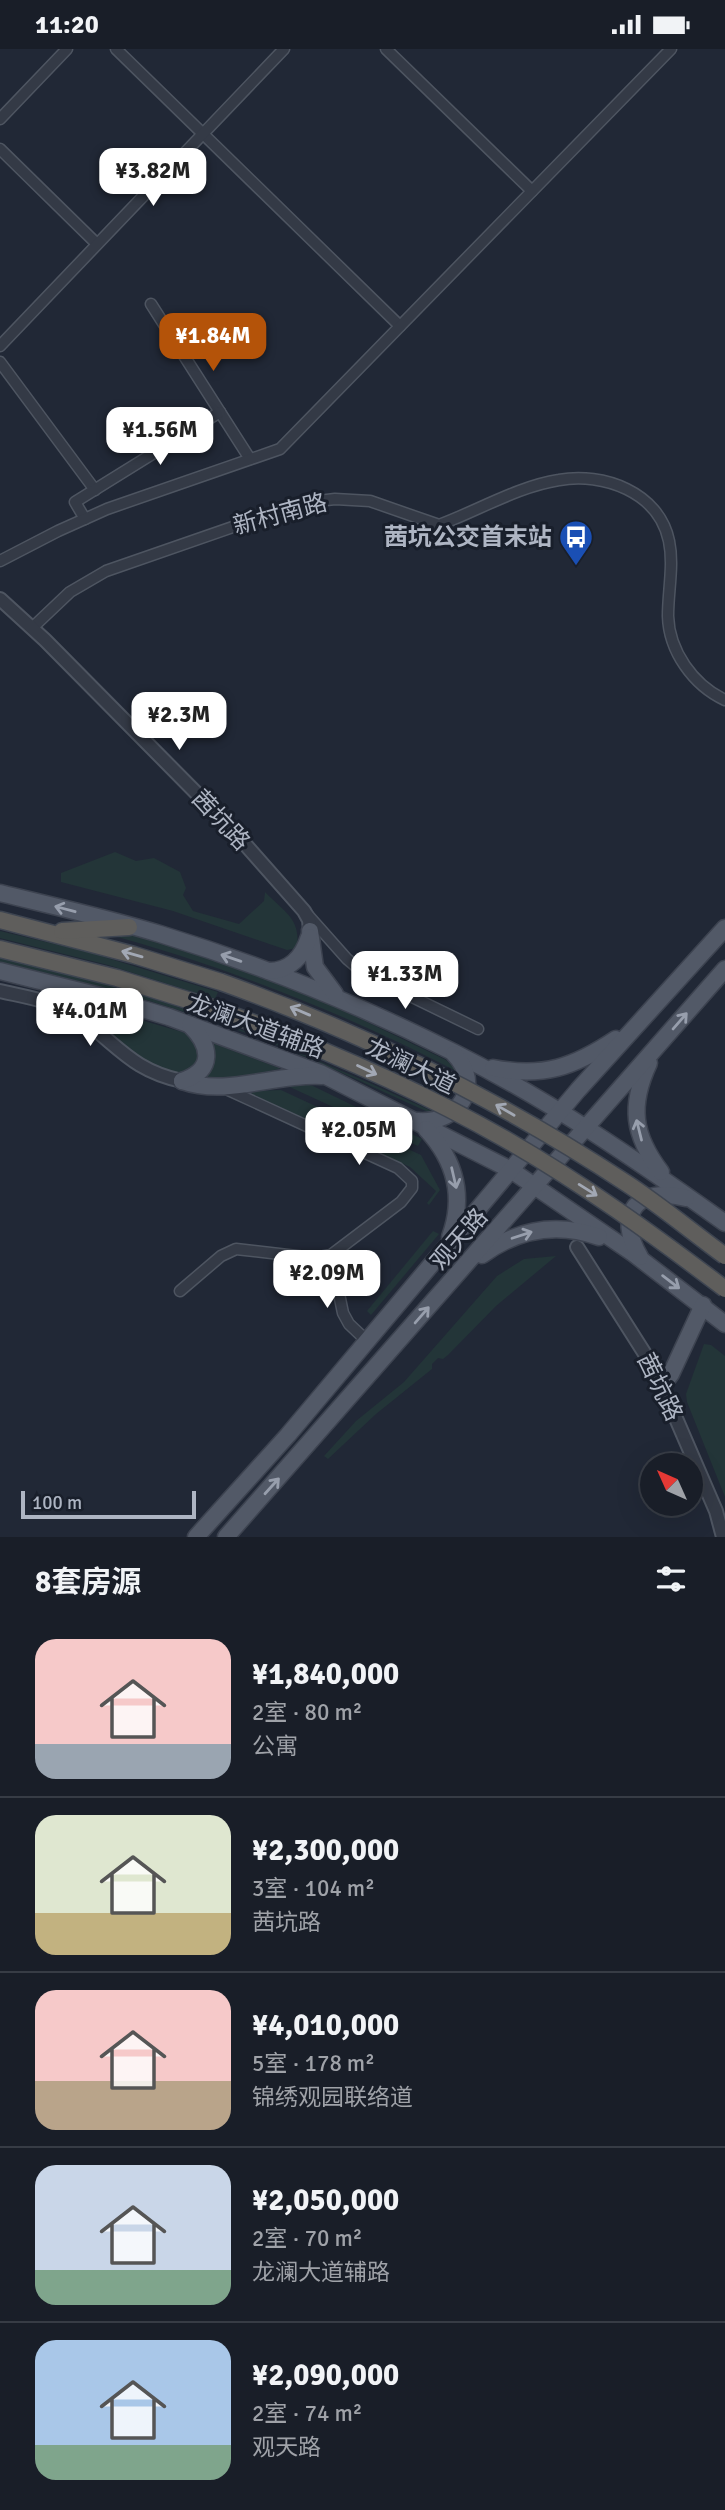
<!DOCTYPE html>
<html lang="zh">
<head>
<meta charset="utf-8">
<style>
  :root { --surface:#191e28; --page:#222730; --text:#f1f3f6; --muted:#9fa2a8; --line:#373c45; --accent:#b45309 }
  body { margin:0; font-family:Signika,"Noto Sans SC",sans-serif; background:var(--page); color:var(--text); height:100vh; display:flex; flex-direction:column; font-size:26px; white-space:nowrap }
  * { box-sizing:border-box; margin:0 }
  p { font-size:23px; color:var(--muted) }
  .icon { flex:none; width:38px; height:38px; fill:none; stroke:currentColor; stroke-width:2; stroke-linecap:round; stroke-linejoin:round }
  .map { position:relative; height:1488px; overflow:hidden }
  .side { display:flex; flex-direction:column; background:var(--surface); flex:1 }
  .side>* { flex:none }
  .needle { width:46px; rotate:315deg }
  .fabs { position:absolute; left:640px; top:1404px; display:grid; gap:14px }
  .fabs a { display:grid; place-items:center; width:63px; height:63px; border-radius:50%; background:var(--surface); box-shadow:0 7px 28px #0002,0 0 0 2px var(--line); font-size:35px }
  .scale { position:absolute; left:21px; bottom:18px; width:175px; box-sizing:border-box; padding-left:7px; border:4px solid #aeb5c3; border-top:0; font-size:19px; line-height:24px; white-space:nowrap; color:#aeb5c3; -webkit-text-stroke:5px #191f2b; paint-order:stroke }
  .price { position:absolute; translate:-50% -60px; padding:0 16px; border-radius:14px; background:#fff; color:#222; font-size:23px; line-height:46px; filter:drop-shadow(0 2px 4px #0008) }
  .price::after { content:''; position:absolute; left:50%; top:42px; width:21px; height:16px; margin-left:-10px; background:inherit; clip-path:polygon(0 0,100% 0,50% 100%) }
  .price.selected { background:var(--accent); color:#fff }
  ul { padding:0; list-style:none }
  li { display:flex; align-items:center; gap:21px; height:175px; padding:0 35px }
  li+li { border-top:2px solid var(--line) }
  li span { display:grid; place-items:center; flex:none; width:196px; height:140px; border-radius:21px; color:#555 }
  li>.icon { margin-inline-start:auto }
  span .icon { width:84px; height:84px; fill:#fffc; stroke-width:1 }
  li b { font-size:30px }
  h2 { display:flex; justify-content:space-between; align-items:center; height:84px; padding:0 35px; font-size:30px }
  .status { display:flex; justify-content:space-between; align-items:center; height:49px; padding:0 35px; background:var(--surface); direction:ltr }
  .status svg { height:19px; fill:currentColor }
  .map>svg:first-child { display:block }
  .green { fill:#233538 }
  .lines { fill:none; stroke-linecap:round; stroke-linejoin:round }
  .minor-casing { stroke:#4e5561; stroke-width:13 }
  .tertiary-casing { stroke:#4e5561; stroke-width:16 }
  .primary-casing { stroke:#3d4350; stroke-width:19 }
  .trunk-casing { stroke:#3e4551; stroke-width:19 }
  .minor { stroke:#343a46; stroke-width:10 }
  .tertiary { stroke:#343a46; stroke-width:12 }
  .primary { stroke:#525967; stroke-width:16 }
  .trunk { stroke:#5f5e5c; stroke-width:16 }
  .trunk-bridge-casing { stroke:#3e4551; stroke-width:19; stroke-linecap:butt }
  .trunk-bridge { stroke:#5f5e5c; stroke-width:16 }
  .oneway { stroke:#979eac }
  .oneway2 { stroke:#a2a8b4 }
  .labels { text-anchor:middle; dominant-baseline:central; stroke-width:6; stroke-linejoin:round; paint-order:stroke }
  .street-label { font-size:24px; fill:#aeb5c3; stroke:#191f2b }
  .poi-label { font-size:24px; font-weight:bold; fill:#aeb5c3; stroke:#191f2b; text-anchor:end }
</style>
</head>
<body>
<div class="status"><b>11:20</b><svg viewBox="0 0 49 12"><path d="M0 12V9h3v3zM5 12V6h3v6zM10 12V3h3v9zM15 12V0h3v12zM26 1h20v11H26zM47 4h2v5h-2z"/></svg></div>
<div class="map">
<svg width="725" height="1488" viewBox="0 0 725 1488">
  <rect width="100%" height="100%" fill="#212836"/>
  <g class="green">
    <path d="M 115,803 L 136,812 L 154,809 L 180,823 L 186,839 L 183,846 L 193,862 L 239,875 L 264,852 L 265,843 C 284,863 301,869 297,899 L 287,901 L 173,862 L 61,833 L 61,824 Z"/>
    <path d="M 0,882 L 88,903 L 218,943 L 215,950 L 108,916 L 0,889 Z"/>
    <path d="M 100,883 L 127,885 L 166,893 L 286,934 L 446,1011 L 460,1024 C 345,964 225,917 100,883 Z"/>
    <path d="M 0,909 C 64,924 128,940 190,962 C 275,992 358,1028 440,1066 L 428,1063 C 368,1036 308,1007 246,984 C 166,955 84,932 0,913 Z"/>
    <path d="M 58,947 L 189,985 L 196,990 L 200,1012 L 184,1025 C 144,1025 116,988 86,966 C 76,958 64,953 52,948 Z"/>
    <path d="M 207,992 L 279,1019 L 279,1020 L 231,1030 L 201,1030 C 216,1016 212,1011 207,992 Z"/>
    <path d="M 281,1034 L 299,1034 L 313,1037 L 422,1090 L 418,1097 Z"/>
    <path d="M 281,1041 L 421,1106 L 440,1141 L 429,1156 L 427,1154 L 436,1142 L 410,1118 L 252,1045 L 253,1042 Z"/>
    <path d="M 433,1182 L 439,1185 L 371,1266 L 367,1262 Z"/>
    <path d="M 556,1207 L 496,1257 L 448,1306 L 443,1310 L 438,1309 L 432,1315 L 432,1320 L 376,1365 L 328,1410 L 324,1407 L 356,1372 L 404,1333 L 497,1227 L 524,1210 Z"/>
    <path d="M 704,1295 L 711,1296 L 725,1307 L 725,1448 L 687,1353 L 686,1345 Z"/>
  </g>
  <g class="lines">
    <g class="minor-casing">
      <g id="minor">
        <path d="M 116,0 L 400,277"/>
        <path d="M 386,0 L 532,142"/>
        <path d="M 0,70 L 67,0"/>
        <path d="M 0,100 L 97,195"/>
        <path d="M 151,255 L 250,410"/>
        <path d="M 0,297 L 284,0"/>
        <path d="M 0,313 L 95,441"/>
        <path d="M 85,470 L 75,453 L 220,363"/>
        <path d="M 0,512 L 58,482 L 107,460 L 280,400 L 671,0"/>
        <path d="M 32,579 L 70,543 L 106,522 L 302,454 L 335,450 L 370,452 L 439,476 C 477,462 519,437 559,431 C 603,423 659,443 669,492 C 674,516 668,542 668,567 C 669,602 693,636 725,651"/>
        <path d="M 307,865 L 347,910 L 365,925 L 478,980"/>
        <path d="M 331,1206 L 343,1264 L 349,1275 L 367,1292"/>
        <path d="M 180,1242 L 221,1207 L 236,1200 L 314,1209 L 331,1206 L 401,1153 L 412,1139 L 412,1132 L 398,1119 L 224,1039"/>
      </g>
    </g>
    <g class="tertiary-casing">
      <g id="tertiary">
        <path d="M 0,550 L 45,591 L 229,777 L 304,862 L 309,871 L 310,882"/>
        <path d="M 0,942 C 26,948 55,952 77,967 C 117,994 130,1021 182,1032"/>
        <path d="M 577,1198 L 645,1305 L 662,1337 L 716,1462 L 723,1488"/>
      </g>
    </g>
    <g class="primary-casing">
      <g id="primary">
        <path d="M 0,844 C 53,857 107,869 160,885 C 261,916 360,956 455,1004 C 551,1052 638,1112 725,1174"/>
        <path d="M 310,882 L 315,918 L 335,945"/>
        <path d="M 0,922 L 100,947 L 169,968 L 320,1024 L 511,1121 L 634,1205 L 725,1275"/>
        <path d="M 269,922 C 290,922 303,907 309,888"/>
        <path d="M 649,1014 C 629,1057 633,1086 661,1123"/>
        <path d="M 493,1019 C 543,1029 574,1018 616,990"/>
        <path d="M 182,1032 C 227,1048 276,1024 322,1027"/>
        <path d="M 182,1032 C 215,1021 211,997 190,976"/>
        <path d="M 418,1072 C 459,1075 484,1036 454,1005"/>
        <path d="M 426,1080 C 455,1111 465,1147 450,1188"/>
        <path d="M 482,1206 C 518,1180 557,1173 599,1188"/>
        <path d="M 640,1208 C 614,1163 638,1137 686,1149"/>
        <path d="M 662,1337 L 671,1325 L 703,1256"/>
        <path d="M 196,1488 L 288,1386 L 578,1041 L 725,879"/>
        <path d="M 226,1488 L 725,920"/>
      </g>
    </g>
    <g class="trunk-casing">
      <g id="trunk">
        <path d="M 0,871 L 134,906 L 221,933"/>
        <path d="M 62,882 L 129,878"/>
        <path d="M 0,900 L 117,929 L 213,959"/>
      </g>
    </g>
    <use href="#minor" class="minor"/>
    <use href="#tertiary" class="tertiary"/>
    <use href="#primary" class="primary"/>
    <use href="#trunk" class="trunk"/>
    <g class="trunk-bridge-casing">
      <g id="trunk-bridge">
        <path d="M 221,933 C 363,984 500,1051 626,1134 C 660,1156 692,1183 725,1207"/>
        <path d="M 213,959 C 313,995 412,1037 505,1090 C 582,1134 654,1186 725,1240"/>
      </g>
    </g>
    <use href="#trunk-bridge" class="trunk-bridge"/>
  </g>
  <defs><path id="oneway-shaft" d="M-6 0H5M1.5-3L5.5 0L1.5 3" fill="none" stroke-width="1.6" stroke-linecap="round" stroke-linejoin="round" transform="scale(1.75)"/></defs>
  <g class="oneway">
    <use href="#oneway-shaft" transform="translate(65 860) rotate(-165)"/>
    <use href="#oneway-shaft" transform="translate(231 909) rotate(-161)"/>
    <use href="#oneway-shaft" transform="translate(680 972) rotate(-49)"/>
    <use href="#oneway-shaft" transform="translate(639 1081) rotate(-104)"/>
    <use href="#oneway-shaft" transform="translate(454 1129) rotate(77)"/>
    <use href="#oneway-shaft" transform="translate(522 1186) rotate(-18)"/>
    <use href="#oneway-shaft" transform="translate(671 1233) rotate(37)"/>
    <use href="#oneway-shaft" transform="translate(422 1266) rotate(-49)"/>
    <use href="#oneway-shaft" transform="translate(272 1437) rotate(-48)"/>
  </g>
  <g class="oneway2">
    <use href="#oneway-shaft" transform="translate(132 905) rotate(-164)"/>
    <use href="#oneway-shaft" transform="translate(300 962) rotate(-157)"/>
    <use href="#oneway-shaft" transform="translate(367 1021) rotate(25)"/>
    <use href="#oneway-shaft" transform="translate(505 1061) rotate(-150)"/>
    <use href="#oneway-shaft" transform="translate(588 1141) rotate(32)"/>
  </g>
  <defs>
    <g id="bus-pin" transform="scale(1.75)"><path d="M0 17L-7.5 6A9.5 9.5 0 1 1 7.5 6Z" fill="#1a4fb4" stroke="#191f2b"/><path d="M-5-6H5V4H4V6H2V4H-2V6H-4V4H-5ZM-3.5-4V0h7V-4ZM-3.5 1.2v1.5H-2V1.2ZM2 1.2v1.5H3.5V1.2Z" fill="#fff"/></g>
  </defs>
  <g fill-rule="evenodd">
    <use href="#bus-pin" x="576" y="488"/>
  </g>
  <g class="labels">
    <g class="street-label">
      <text transform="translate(280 465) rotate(-15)">新村南路</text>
      <text transform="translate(221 771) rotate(47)">茜坑路</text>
      <text transform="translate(256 977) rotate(20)">龙澜大道辅路</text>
      <text transform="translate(411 1017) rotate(26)">龙澜大道</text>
      <text transform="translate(459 1190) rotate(-49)">观天路</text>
      <text transform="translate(660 1338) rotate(64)">茜坑路</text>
    </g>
    <g class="poi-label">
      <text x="552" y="488">茜坑公交首末站</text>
    </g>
  </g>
</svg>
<div class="fabs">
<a><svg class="needle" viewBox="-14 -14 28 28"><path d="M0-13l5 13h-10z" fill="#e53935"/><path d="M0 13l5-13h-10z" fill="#9fa2a8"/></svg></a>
</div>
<div class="scale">100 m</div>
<b class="price" style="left:153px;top:159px">¥3.82M</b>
<b class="price selected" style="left:213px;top:324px">¥1.84M</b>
<b class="price" style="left:160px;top:418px">¥1.56M</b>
<b class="price" style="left:179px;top:703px">¥2.3M</b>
<b class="price" style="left:405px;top:962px">¥1.33M</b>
<b class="price" style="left:90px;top:999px">¥4.01M</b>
<b class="price" style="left:359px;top:1118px">¥2.05M</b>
<b class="price" style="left:327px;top:1261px">¥2.09M</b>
</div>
<section class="side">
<h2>8套房源<svg class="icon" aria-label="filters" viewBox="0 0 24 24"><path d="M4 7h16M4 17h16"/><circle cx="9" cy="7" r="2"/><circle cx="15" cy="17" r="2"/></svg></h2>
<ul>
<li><span style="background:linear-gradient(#f6c9c9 75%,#9aa5b1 0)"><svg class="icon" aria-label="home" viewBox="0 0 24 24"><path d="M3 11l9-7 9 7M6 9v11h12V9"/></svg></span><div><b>¥1,840,000</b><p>2室 · 80 m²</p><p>公寓</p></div></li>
<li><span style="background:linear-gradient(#dfe7d0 70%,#c2b280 0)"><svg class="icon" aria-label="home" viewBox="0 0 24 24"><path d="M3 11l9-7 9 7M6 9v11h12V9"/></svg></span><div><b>¥2,300,000</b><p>3室 · 104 m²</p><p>茜坑路</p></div></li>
<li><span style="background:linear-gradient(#f6c9c9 65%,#b9a48a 0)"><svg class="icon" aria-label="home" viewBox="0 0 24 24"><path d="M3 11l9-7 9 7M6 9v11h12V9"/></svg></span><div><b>¥4,010,000</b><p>5室 · 178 m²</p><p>锦绣观园联络道</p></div></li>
<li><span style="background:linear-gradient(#c9d6e8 75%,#7fa58c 0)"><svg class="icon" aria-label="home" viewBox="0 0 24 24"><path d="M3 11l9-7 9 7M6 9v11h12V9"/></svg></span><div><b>¥2,050,000</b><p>2室 · 70 m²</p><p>龙澜大道辅路</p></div></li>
<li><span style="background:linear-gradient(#a9c7e8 75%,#7fa58c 0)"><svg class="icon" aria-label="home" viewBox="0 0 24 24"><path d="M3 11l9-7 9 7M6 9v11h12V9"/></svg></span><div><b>¥2,090,000</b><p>2室 · 74 m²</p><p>观天路</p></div></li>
</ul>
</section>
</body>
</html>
